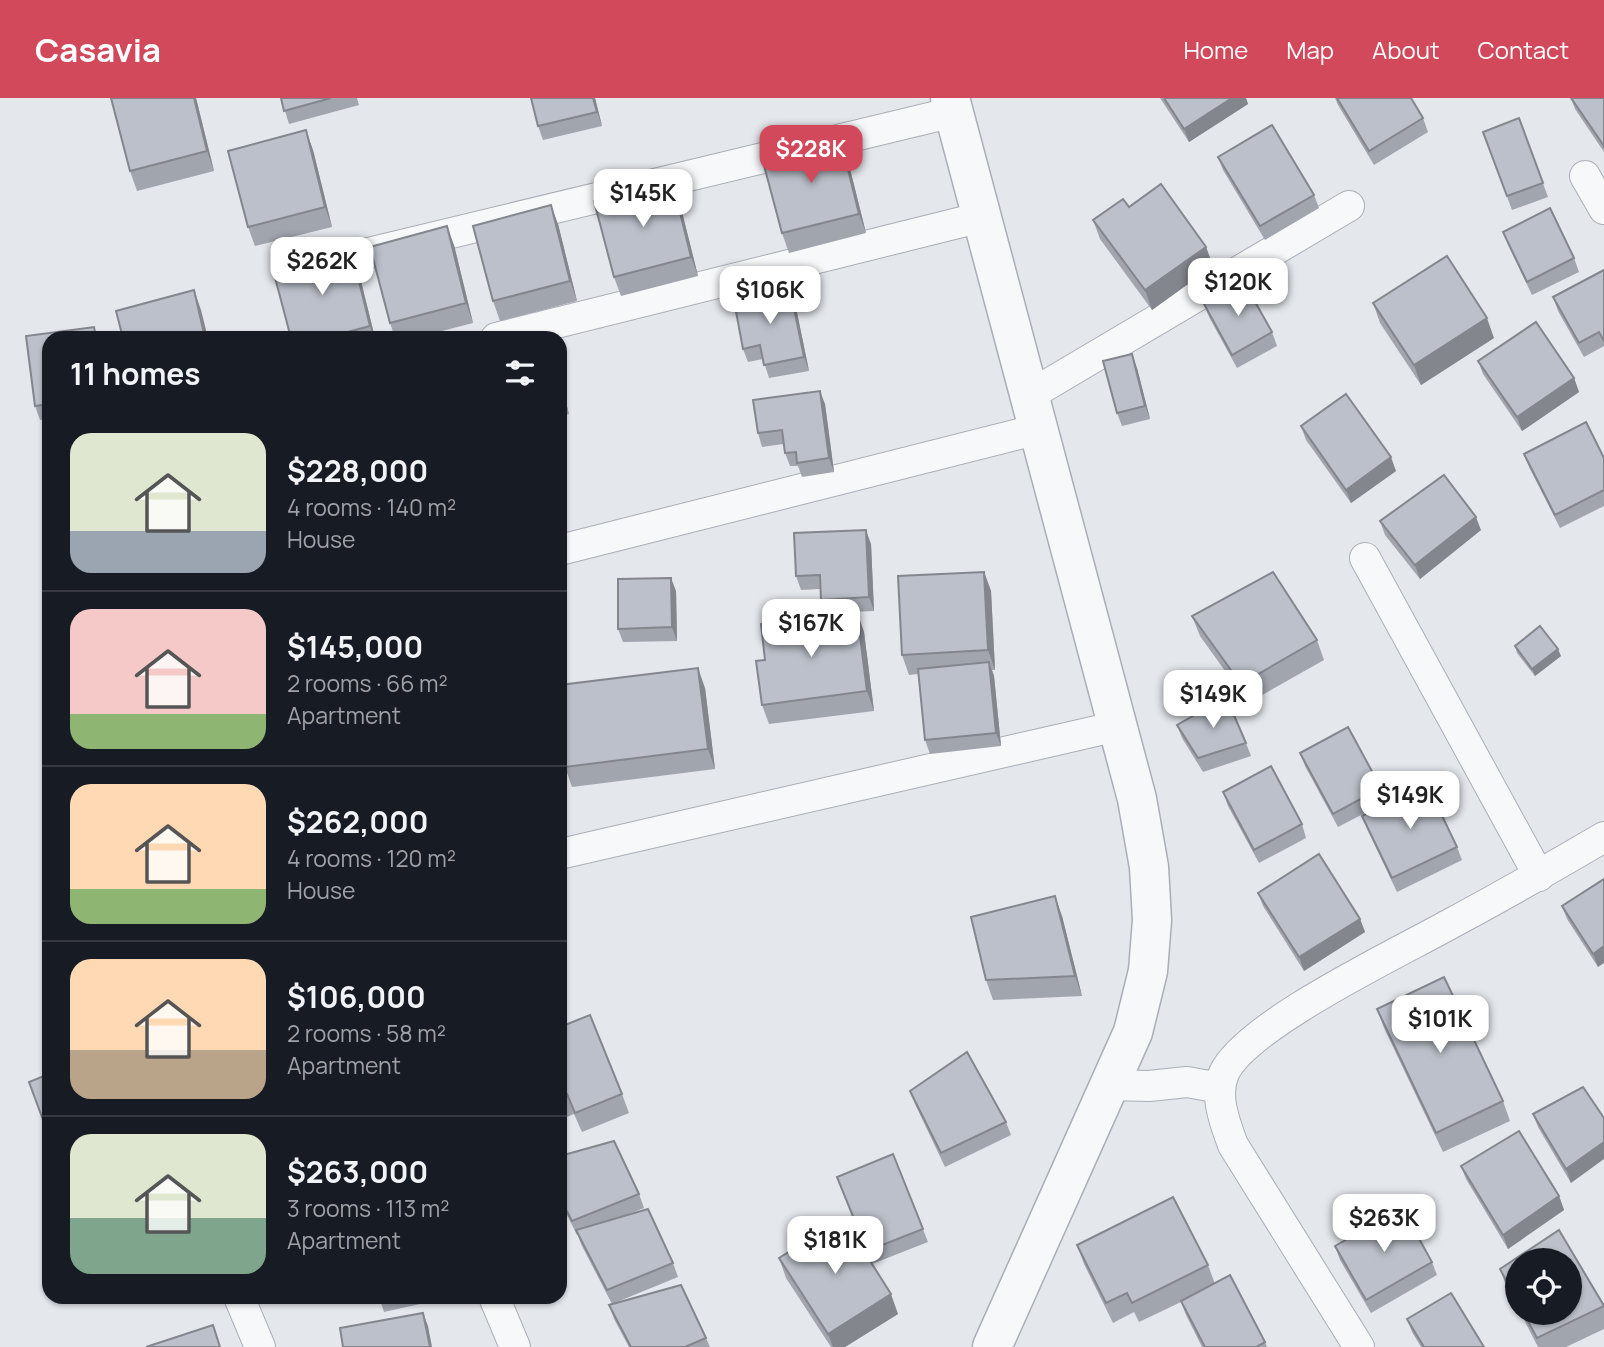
<!DOCTYPE html>
<html lang="en">
<head>
<meta charset="utf-8">
<style>
  :root { --surface:#171b24; --page:#20242c; --text:#f1f3f6; --muted:#9ea1a6; --line:#363941; --accent:#d1495b }
  body { margin:0; font-family:Manrope,sans-serif; background:var(--page); color:var(--text); height:100vh; display:flex; flex-direction:column; font-size:26px; white-space:nowrap }
  * { box-sizing:border-box; margin:0 }
  p { font-size:23px; color:var(--muted) }
  .icon { flex:none; width:38px; height:38px; fill:none; stroke:currentColor; stroke-width:2; stroke-linecap:round; stroke-linejoin:round }
  .map { position:relative; flex:1; overflow:hidden }
  .drawer { position:absolute; left:42px; top:233px; width:525px; height:973px; display:flex; flex-direction:column; background:var(--surface); border-radius:21px; box-shadow:0 2px 5px #0004 }
  .drawer>* { flex:none }
  .fabs { position:absolute; left:1505px; top:1150px; display:grid; gap:14px }
  .fabs a { display:grid; place-items:center; width:77px; height:77px; border-radius:50%; background:var(--surface); box-shadow:0 2px 5px #0004; font-size:35px }
  .price { position:absolute; translate:-50% -60px; padding:0 16px; border-radius:14px; background:#fff; color:#222; font-size:23px; line-height:46px; filter:drop-shadow(0 2px 4px #0008) }
  .price::after { content:''; position:absolute; left:50%; top:42px; width:21px; height:16px; margin-left:-10px; background:inherit; clip-path:polygon(0 0,100% 0,50% 100%) }
  .price.active { background:var(--accent); color:#fff }
  ul { padding:0; list-style:none }
  li { display:flex; align-items:center; gap:21px; height:175px; padding:0 28px }
  li+li { border-top:2px solid var(--line) }
  li span { display:grid; place-items:center; flex:none; width:196px; height:140px; border-radius:21px; color:#555 }
  li>.icon { margin-inline-start:auto }
  span .icon { width:84px; height:84px; fill:#fffc; stroke-width:1 }
  li b { font-size:30px }
  h2 { display:flex; justify-content:space-between; align-items:center; height:84px; padding:0 28px; font-size:30px }
  header { display:flex; align-items:center; gap:42px; box-sizing:border-box; height:98px; padding:0 35px; background:var(--accent); color:#fff }
  header strong { font-size:33px }
  nav { display:flex; gap:38px; margin-inline-start:auto; font-size:24px }
  .map>svg:first-child { display:block }
  .lines { fill:none; stroke-linecap:round; stroke-linejoin:round }
  .minor-casing { stroke:#a9aeb7; stroke-width:32 }
  .tertiary-casing { stroke:#a9aeb7; stroke-width:41 }
  .minor { stroke:#f7f8fa; stroke-width:30 }
  .tertiary { stroke:#f7f8fa; stroke-width:38 }
  .wall { fill:#a1a5ae }
  .shaded-wall { fill:#83868d }
  .building { fill:#bbc0ca; stroke:#83868d; stroke-width:2 }
</style>
</head>
<body>
<header>
<strong>Casavia</strong>
<nav><a>Home</a><a>Map</a><a>About</a><a>Contact</a></nav>
</header>
<div class="map">
<svg width="1604" height="1249" viewBox="0 0 1604 1249">
  <rect width="100%" height="100%" fill="#e4e7ec"/>
  <g class="lines">
    <g class="minor-casing">
      <g id="minor">
        <path d="M 1585,78 L 1604,111"/>
        <path d="M 314,168 L 954,14"/>
        <path d="M 496,240 L 982,119"/>
        <path d="M 1030,297 L 1349,108"/>
        <path d="M 560,452 L 1039,331"/>
        <path d="M 1365,460 L 1539,778"/>
        <path d="M 560,756 L 1118,628"/>
        <path d="M 1109,987 L 1149,988 L 1187,984 L 1220,990"/>
        <path d="M 239,1199 L 260,1249"/>
        <path d="M 494,1199 L 515,1249"/>
        <path d="M 1359,1249 L 1233,1047 C 1225,1025 1214,998 1224,975 C 1246,927 1400,854 1450,826 C 1502,798 1553,769 1604,739"/>
      </g>
    </g>
    <g class="tertiary-casing">
      <path id="tertiary" d="M 950,0 L 1137,701 L 1149,769 L 1152,822 L 1148,873 L 1133,934 L 992,1249"/>
    </g>
    <use href="#minor" class="minor"/>
    <use href="#tertiary" class="tertiary"/>
  </g>
  <g class="wall">
    <path d="M 196,0 L 214,73 L 137,93 L 130,73 Z"/>
    <path d="M 281,0 L 357,0 L 359,7 L 289,26 Z"/>
    <path d="M 531,0 L 595,0 L 602,28 L 543,42 L 538,28 Z"/>
    <path d="M 1160,0 L 1246,0 L 1248,6 L 1189,44 Z"/>
    <path d="M 1335,0 L 1411,0 L 1423,20 L 1428,34 L 1374,67 L 1338,7 Z"/>
    <path d="M 1571,0 L 1604,0 L 1604,54 L 1575,11 Z"/>
    <path d="M 1519,20 L 1548,99 L 1512,112 L 1483,34 Z"/>
    <path d="M 840,39 L 847,59 L 866,135 L 789,155 L 782,135 Z"/>
    <path d="M 313,52 L 332,129 L 255,148 L 248,129 Z"/>
    <path d="M 1218,59 L 1314,97 L 1319,110 L 1265,142 L 1223,72 Z"/>
    <path d="M 679,102 L 698,178 L 621,198 L 614,179 Z"/>
    <path d="M 1129,109 L 1206,149 L 1213,168 L 1152,212 L 1100,141 L 1093,122 Z"/>
    <path d="M 558,126 L 577,203 L 500,223 L 493,203 Z"/>
    <path d="M 1503,134 L 1574,160 L 1579,174 L 1532,197 L 1508,147 Z"/>
    <path d="M 454,147 L 473,225 L 415,240 L 395,240 L 390,225 Z"/>
    <path d="M 358,171 L 375,240 L 291,240 Z"/>
    <path d="M 1604,172 L 1604,248 L 1584,259 L 1558,213 L 1553,199 Z"/>
    <path d="M 795,205 L 809,273 L 769,280 L 763,261 L 748,264 L 743,251 Z"/>
    <path d="M 1373,205 L 1494,240 L 1421,287 L 1380,225 Z"/>
    <path d="M 1204,206 L 1272,234 L 1277,248 L 1237,270 L 1209,219 Z"/>
    <path d="M 49,240 L 49,321 L 40,322 L 35,308 Z"/>
    <path d="M 1478,263 L 1574,280 L 1579,294 L 1522,333 L 1483,276 Z"/>
    <path d="M 1137,270 L 1150,321 L 1122,328 L 1117,315 Z"/>
    <path d="M 560,284 L 569,316 L 560,318 Z"/>
    <path d="M 825,306 L 834,374 L 802,379 L 798,368 L 790,368 L 785,355 L 783,346 L 762,349 L 758,335 Z"/>
    <path d="M 1301,328 L 1396,373 L 1351,405 L 1306,342 Z"/>
    <path d="M 1524,356 L 1604,360 L 1604,408 L 1560,430 L 1529,369 Z"/>
    <path d="M 1380,423 L 1481,432 L 1420,481 L 1385,437 Z"/>
    <path d="M 871,446 L 874,513 L 826,515 L 821,502 L 820,491 L 801,492 L 796,478 Z"/>
    <path d="M 984,474 L 991,493 L 995,572 L 992,572 L 994,578 L 1001,648 L 930,656 L 925,642 L 918,576 L 909,577 L 902,557 Z"/>
    <path d="M 676,493 L 677,543 L 623,544 L 618,531 Z"/>
    <path d="M 857,514 L 864,534 L 874,613 L 769,626 L 762,607 L 765,562 Z"/>
    <path d="M 1192,518 L 1317,542 L 1324,562 L 1248,605 L 1200,538 Z"/>
    <path d="M 1515,548 L 1561,558 L 1535,578 L 1517,555 Z"/>
    <path d="M 560,587 L 705,590 L 715,671 L 572,689 L 565,669 L 560,636 Z"/>
    <path d="M 1177,627 L 1246,645 L 1251,658 L 1203,674 L 1182,640 Z"/>
    <path d="M 1300,655 L 1381,690 L 1386,704 L 1338,729 L 1305,668 Z"/>
    <path d="M 1223,694 L 1302,726 L 1306,740 L 1259,765 L 1228,708 Z"/>
    <path d="M 1362,718 L 1457,749 L 1462,762 L 1397,794 L 1367,731 Z"/>
    <path d="M 1604,781 L 1598,869 L 1567,821 L 1562,808 Z"/>
    <path d="M 1258,795 L 1360,821 L 1365,834 L 1304,873 L 1263,808 Z"/>
    <path d="M 1062,818 L 1082,898 L 993,902 L 986,882 Z"/>
    <path d="M 1377,911 L 1503,1003 L 1510,1023 L 1443,1054 L 1384,930 Z"/>
    <path d="M 560,929 L 622,996 L 629,1015 L 582,1034 L 574,1016 L 560,1022 Z"/>
    <path d="M 1583,989 L 1571,1085 L 1538,1029 L 1533,1016 Z"/>
    <path d="M 910,993 L 1006,1024 L 1011,1037 L 945,1069 L 915,1006 Z"/>
    <path d="M 893,1056 L 928,1144 L 872,1166 L 898,1216 L 845,1249 L 831,1249 L 786,1180 L 779,1160 L 870,1163 L 837,1079 Z"/>
    <path d="M 560,1058 L 639,1096 L 644,1110 L 619,1120 L 673,1165 L 678,1179 L 612,1206 L 581,1146 L 578,1137 L 577,1137 L 560,1103 Z"/>
    <path d="M 1461,1068 L 1559,1098 L 1564,1112 L 1508,1151 L 1466,1081 Z"/>
    <path d="M 1559,1132 L 1604,1206 L 1604,1231 L 1566,1249 L 1538,1249 L 1520,1214 L 1570,1214 L 1570,1162 L 1517,1162 L 1517,1209 L 1507,1190 L 1500,1171 Z"/>
    <path d="M 1077,1147 L 1208,1167 L 1215,1186 L 1265,1244 L 1267,1249 L 1202,1249 L 1186,1217 L 1181,1204 L 1139,1224 L 1134,1214 L 1113,1225 L 1084,1166 Z"/>
    <path d="M 1335,1148 L 1432,1164 L 1437,1177 L 1371,1215 L 1340,1162 Z"/>
    <path d="M 379,1199 L 452,1199 L 384,1214 Z"/>
    <path d="M 609,1207 L 706,1240 L 710,1249 L 629,1249 L 614,1221 Z"/>
    <path d="M 1407,1221 L 1484,1249 L 1421,1249 L 1412,1234 Z"/>
  </g>
  <g class="shaded-wall">
    <path d="M 194,0 L 196,0 L 214,73 L 207,53 Z"/>
    <path d="M 593,0 L 595,0 L 602,28 L 597,14 Z"/>
    <path d="M 1232,0 L 1246,0 L 1248,6 L 1189,44 L 1184,31 Z"/>
    <path d="M 306,32 L 313,52 L 332,129 L 325,109 Z"/>
    <path d="M 840,39 L 847,59 L 866,135 L 859,116 Z"/>
    <path d="M 672,82 L 679,102 L 698,178 L 691,159 Z"/>
    <path d="M 551,107 L 558,126 L 577,203 L 570,183 Z"/>
    <path d="M 447,128 L 454,147 L 473,225 L 466,205 Z"/>
    <path d="M 1206,149 L 1213,168 L 1152,212 L 1145,192 Z"/>
    <path d="M 351,151 L 358,171 L 375,240 L 374,240 L 370,228 Z"/>
    <path d="M 790,191 L 795,205 L 809,273 L 804,259 Z"/>
    <path d="M 194,192 L 201,212 L 208,240 L 205,240 Z"/>
    <path d="M 1487,220 L 1494,240 L 1421,287 L 1414,267 Z"/>
    <path d="M 1132,256 L 1137,270 L 1150,321 L 1145,308 Z"/>
    <path d="M 1574,280 L 1579,294 L 1522,333 L 1517,319 Z"/>
    <path d="M 560,284 L 562,291 L 569,316 L 564,302 Z"/>
    <path d="M 820,293 L 825,306 L 834,374 L 829,360 Z"/>
    <path d="M 1391,359 L 1396,373 L 1351,405 L 1346,392 Z"/>
    <path d="M 1476,419 L 1481,432 L 1420,481 L 1415,467 Z"/>
    <path d="M 866,432 L 871,446 L 874,513 L 869,499 Z"/>
    <path d="M 984,474 L 991,493 L 995,572 L 988,552 Z"/>
    <path d="M 671,480 L 676,493 L 677,543 L 672,529 Z"/>
    <path d="M 857,514 L 864,534 L 874,613 L 867,593 Z"/>
    <path d="M 1558,551 L 1561,558 L 1535,578 L 1532,571 Z"/>
    <path d="M 989,564 L 994,578 L 1001,648 L 996,635 Z"/>
    <path d="M 698,570 L 705,590 L 715,671 L 708,651 Z"/>
    <path d="M 1055,798 L 1062,818 L 1082,898 L 1075,878 Z"/>
    <path d="M 1360,821 L 1365,834 L 1304,873 L 1299,859 Z"/>
    <path d="M 1604,848 L 1604,865 L 1598,869 L 1593,856 Z"/>
    <path d="M 1604,1044 L 1604,1061 L 1571,1085 L 1566,1071 Z"/>
    <path d="M 1559,1098 L 1564,1112 L 1508,1151 L 1503,1137 Z"/>
    <path d="M 891,1196 L 898,1216 L 845,1249 L 833,1249 L 828,1236 Z"/>
    <path d="M 423,1215 L 428,1228 L 432,1249 L 430,1249 Z"/>
  </g>
  <g class="building">
    <path d="M 111,0 L 194,0 L 207,53 L 130,73 Z"/>
    <path d="M 281,0 L 331,0 L 284,13 Z"/>
    <path d="M 531,0 L 593,0 L 597,14 L 538,28 Z"/>
    <path d="M 1164,0 L 1232,0 L 1184,31 Z"/>
    <path d="M 1337,0 L 1411,0 L 1423,20 L 1369,53 Z"/>
    <path d="M 1571,0 L 1604,0 L 1604,48 Z"/>
    <path d="M 1519,20 L 1543,85 L 1507,98 L 1483,34 Z"/>
    <path d="M 1272,27 L 1314,97 L 1260,128 L 1218,59 Z"/>
    <path d="M 306,32 L 325,109 L 248,129 L 228,53 Z"/>
    <path d="M 840,39 L 859,116 L 782,135 L 762,60 Z"/>
    <path d="M 672,82 L 691,159 L 614,179 L 594,103 Z"/>
    <path d="M 1161,86 L 1206,149 L 1145,192 L 1093,122 L 1123,101 L 1129,109 Z"/>
    <path d="M 551,107 L 570,183 L 493,203 L 473,128 Z"/>
    <path d="M 1550,110 L 1574,160 L 1527,184 L 1503,134 Z"/>
    <path d="M 447,128 L 466,205 L 390,225 L 370,149 Z"/>
    <path d="M 351,151 L 370,228 L 325,240 L 291,240 L 273,172 Z"/>
    <path d="M 1447,158 L 1487,220 L 1414,267 L 1373,205 Z"/>
    <path d="M 1604,172 L 1604,243 L 1599,234 L 1579,245 L 1553,199 Z"/>
    <path d="M 1244,184 L 1272,234 L 1232,257 L 1204,206 Z"/>
    <path d="M 790,191 L 804,259 L 764,267 L 760,247 L 743,251 L 734,203 Z"/>
    <path d="M 194,192 L 205,240 L 123,240 L 116,213 Z"/>
    <path d="M 1536,224 L 1574,280 L 1517,319 L 1478,263 Z"/>
    <path d="M 94,229 L 96,240 L 49,240 L 49,306 L 35,308 L 26,238 Z"/>
    <path d="M 1132,256 L 1145,308 L 1117,315 L 1103,263 Z"/>
    <path d="M 560,288 L 564,302 L 560,303 Z"/>
    <path d="M 820,293 L 829,360 L 797,365 L 796,354 L 785,355 L 782,332 L 758,335 L 753,302 Z"/>
    <path d="M 1346,296 L 1391,359 L 1346,392 L 1301,328 Z"/>
    <path d="M 1586,324 L 1604,360 L 1604,392 L 1555,417 L 1524,356 Z"/>
    <path d="M 1444,377 L 1476,419 L 1415,467 L 1380,423 Z"/>
    <path d="M 866,432 L 869,499 L 821,502 L 820,477 L 796,478 L 794,435 Z"/>
    <path d="M 984,474 L 988,552 L 902,557 L 898,478 Z"/>
    <path d="M 1273,474 L 1317,542 L 1241,586 L 1192,518 Z"/>
    <path d="M 671,480 L 672,529 L 618,531 L 618,481 Z"/>
    <path d="M 857,514 L 867,593 L 762,607 L 756,563 L 765,562 L 761,526 Z"/>
    <path d="M 1540,528 L 1558,551 L 1532,571 L 1515,548 Z"/>
    <path d="M 989,564 L 996,635 L 925,642 L 918,571 Z"/>
    <path d="M 698,570 L 708,651 L 565,669 L 560,631 L 560,587 Z"/>
    <path d="M 1226,599 L 1246,645 L 1198,660 L 1177,627 Z"/>
    <path d="M 1348,629 L 1381,690 L 1333,716 L 1300,655 Z"/>
    <path d="M 1271,668 L 1302,726 L 1254,752 L 1223,694 Z"/>
    <path d="M 1427,686 L 1457,749 L 1392,780 L 1362,718 Z"/>
    <path d="M 1319,756 L 1360,821 L 1299,859 L 1258,795 Z"/>
    <path d="M 1604,781 L 1604,848 L 1593,856 L 1562,808 Z"/>
    <path d="M 1055,798 L 1075,878 L 986,882 L 971,819 Z"/>
    <path d="M 1444,879 L 1503,1003 L 1436,1035 L 1377,911 Z"/>
    <path d="M 590,917 L 622,996 L 575,1015 L 567,996 L 560,999 L 560,929 Z"/>
    <path d="M 967,954 L 1006,1024 L 941,1055 L 910,993 Z"/>
    <path d="M 49,976 L 49,1038 L 29,984 Z"/>
    <path d="M 1583,989 L 1604,1020 L 1604,1044 L 1566,1071 L 1533,1016 Z"/>
    <path d="M 1519,1033 L 1559,1098 L 1503,1137 L 1461,1068 Z"/>
    <path d="M 614,1043 L 639,1096 L 572,1123 L 560,1100 L 560,1058 Z"/>
    <path d="M 893,1056 L 923,1131 L 867,1153 L 837,1079 Z"/>
    <path d="M 1173,1099 L 1208,1167 L 1132,1205 L 1127,1195 L 1106,1205 L 1077,1147 Z"/>
    <path d="M 1402,1110 L 1432,1164 L 1366,1202 L 1335,1148 Z"/>
    <path d="M 648,1111 L 673,1165 L 607,1192 L 576,1132 Z"/>
    <path d="M 843,1120 L 891,1196 L 828,1236 L 779,1160 Z"/>
    <path d="M 1559,1132 L 1604,1208 L 1537,1240 L 1523,1214 L 1570,1214 L 1570,1162 L 1517,1162 L 1517,1203 L 1500,1171 Z"/>
    <path d="M 1230,1177 L 1265,1244 L 1256,1249 L 1205,1249 L 1181,1203 Z"/>
    <path d="M 681,1187 L 706,1240 L 685,1249 L 631,1249 L 609,1207 Z"/>
    <path d="M 1451,1195 L 1484,1249 L 1424,1249 L 1407,1221 Z"/>
    <path d="M 423,1215 L 430,1249 L 343,1249 L 340,1230 Z"/>
    <path d="M 213,1227 L 220,1249 L 146,1249 Z"/>
  </g>
</svg>
<div class="fabs">
<a><svg class="icon" aria-label="locate" viewBox="0 0 24 24"><circle cx="12" cy="12" r="6"/><path d="M12 2v4M12 18v4M2 12h4M18 12h4"/></svg></a>
</div>
<b class="price active" style="left:811px;top:87px">$228K</b>
<b class="price" style="left:643px;top:131px">$145K</b>
<b class="price" style="left:322px;top:199px">$262K</b>
<b class="price" style="left:1238px;top:220px">$120K</b>
<b class="price" style="left:770px;top:228px">$106K</b>
<b class="price" style="left:811px;top:561px">$167K</b>
<b class="price" style="left:1213px;top:632px">$149K</b>
<b class="price" style="left:1410px;top:733px">$149K</b>
<b class="price" style="left:1440px;top:957px">$101K</b>
<b class="price" style="left:1384px;top:1156px">$263K</b>
<b class="price" style="left:835px;top:1178px">$181K</b>
<section class="drawer">
<h2>11 homes<svg class="icon" aria-label="filters" viewBox="0 0 24 24"><path d="M4 7h16M4 17h16"/><circle cx="9" cy="7" r="2"/><circle cx="15" cy="17" r="2"/></svg></h2>
<ul>
<li><span style="background:linear-gradient(#dfe7d0 70%,#9aa5b1 0)"><svg class="icon" aria-label="home" viewBox="0 0 24 24"><path d="M3 11l9-7 9 7M6 9v11h12V9"/></svg></span><div><b>$228,000</b><p>4 rooms · 140 m²</p><p>House</p></div></li>
<li><span style="background:linear-gradient(#f6c9c9 75%,#8fb573 0)"><svg class="icon" aria-label="home" viewBox="0 0 24 24"><path d="M3 11l9-7 9 7M6 9v11h12V9"/></svg></span><div><b>$145,000</b><p>2 rooms · 66 m²</p><p>Apartment</p></div></li>
<li><span style="background:linear-gradient(#ffd9b3 75%,#8fb573 0)"><svg class="icon" aria-label="home" viewBox="0 0 24 24"><path d="M3 11l9-7 9 7M6 9v11h12V9"/></svg></span><div><b>$262,000</b><p>4 rooms · 120 m²</p><p>House</p></div></li>
<li><span style="background:linear-gradient(#ffd9b3 65%,#b9a48a 0)"><svg class="icon" aria-label="home" viewBox="0 0 24 24"><path d="M3 11l9-7 9 7M6 9v11h12V9"/></svg></span><div><b>$106,000</b><p>2 rooms · 58 m²</p><p>Apartment</p></div></li>
<li><span style="background:linear-gradient(#dfe7d0 60%,#7fa58c 0)"><svg class="icon" aria-label="home" viewBox="0 0 24 24"><path d="M3 11l9-7 9 7M6 9v11h12V9"/></svg></span><div><b>$263,000</b><p>3 rooms · 113 m²</p><p>Apartment</p></div></li>
</ul>
</section>
</div>
</body>
</html>
